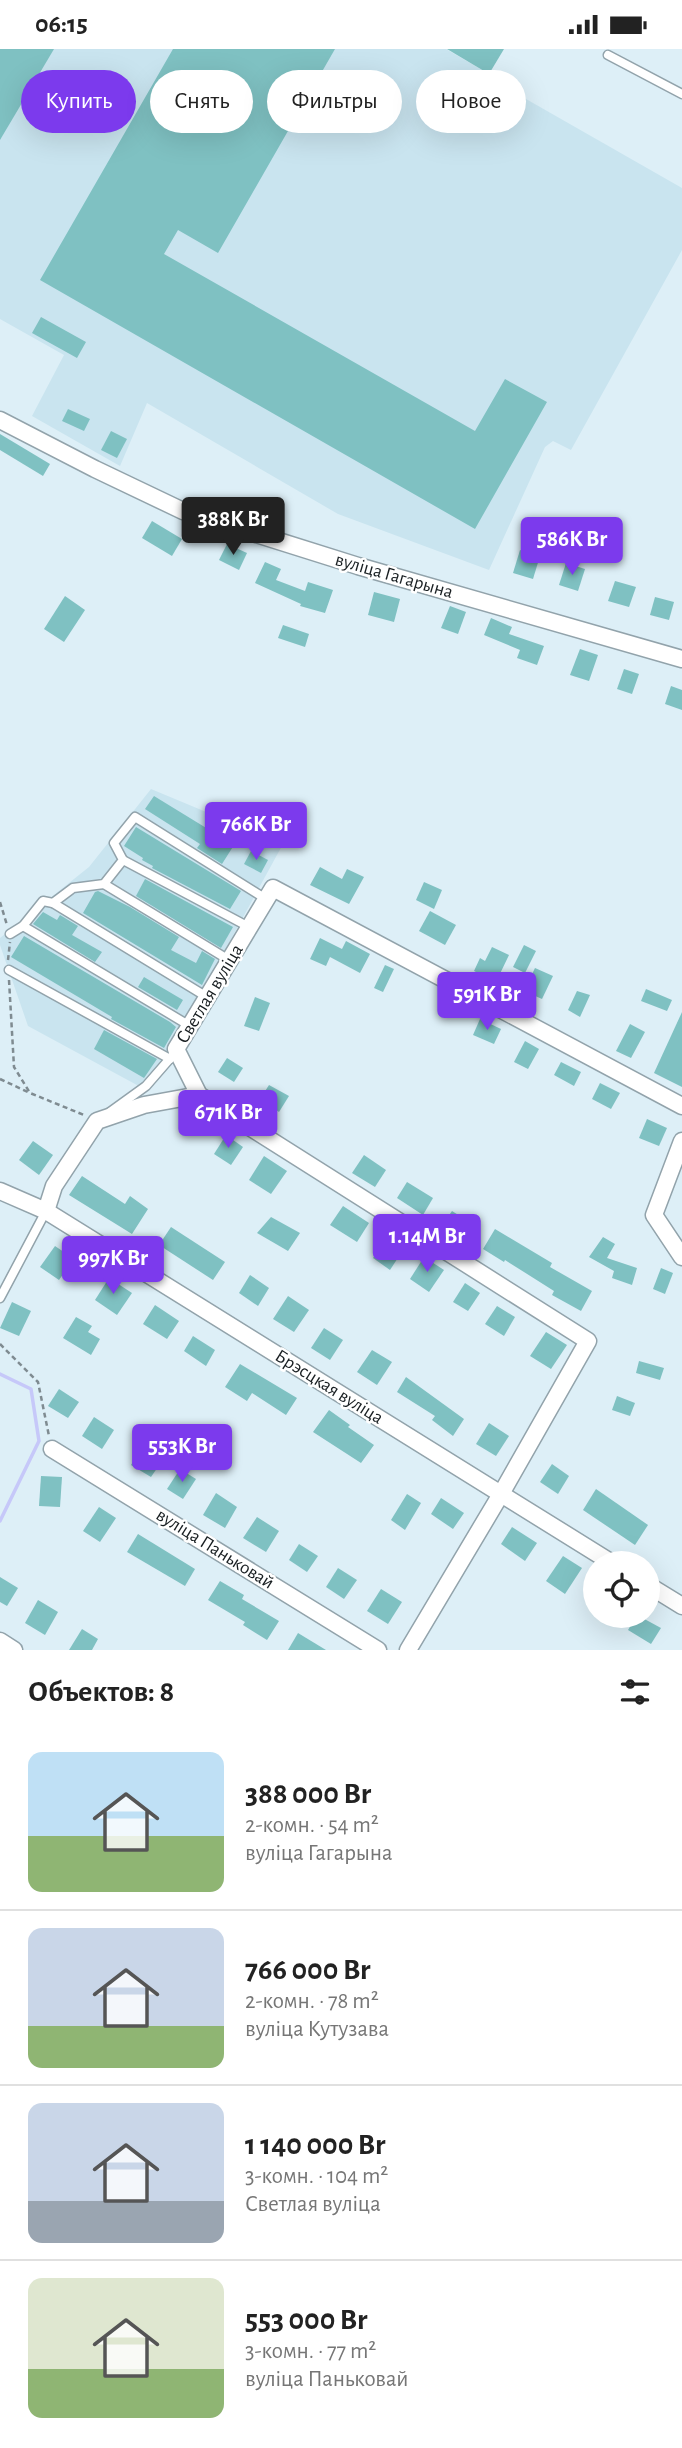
<!DOCTYPE html>
<html lang="ru">
<head>
<meta charset="utf-8">
<style>
  :root { --surface:#fff; --page:#f2f2f2; --text:#222; --muted:#767676; --line:#e0e0e0; --accent:#7c3aed }
  body { margin:0; font-family:"Alegreya Sans",sans-serif; background:var(--page); color:var(--text); height:100vh; display:flex; flex-direction:column; font-size:26px; white-space:nowrap }
  * { box-sizing:border-box; margin:0 }
  p { font-size:23px; color:var(--muted) }
  .icon { flex:none; width:38px; height:38px; fill:none; stroke:currentColor; stroke-width:2; stroke-linecap:round; stroke-linejoin:round }
  .map { position:relative; height:1601px; overflow:hidden }
  .sheet { display:flex; flex-direction:column; background:var(--surface); flex:1 }
  .sheet>* { flex:none }
  .guide { position:absolute; left:21px; top:21px; width:640px; height:63px; display:flex; gap:14px }
  .fabs { position:absolute; left:583px; top:1502px; display:grid; gap:14px }
  .fabs a { display:grid; place-items:center; width:77px; height:77px; border-radius:50%; background:var(--surface); box-shadow:0 7px 28px #0002; font-size:35px }
  .price { position:absolute; translate:-50% -60px; padding:0 16px; border-radius:7px; background:var(--accent); color:#fff; font-size:23px; line-height:46px; filter:drop-shadow(0 2px 4px #0008) }
  .price::after { content:''; position:absolute; left:50%; top:42px; width:21px; height:16px; margin-left:-10px; background:inherit; clip-path:polygon(0 0,100% 0,50% 100%) }
  .price.on { background:#222; color:#fff }
  ul { padding:0; list-style:none }
  li { display:flex; align-items:center; gap:21px; height:175px; padding:0 28px }
  li+li { border-top:2px solid var(--line) }
  li span { display:grid; place-items:center; flex:none; width:196px; height:140px; border-radius:14px; color:#555 }
  li>.icon { margin-inline-start:auto }
  span .icon { width:84px; height:84px; fill:#fffc; stroke-width:1 }
  li b { font-size:30px }
  h2 { display:flex; justify-content:space-between; align-items:center; height:84px; padding:0 28px; font-size:30px }
  .pill { padding:0 24px; border-radius:32px; background:var(--surface); box-shadow:0 7px 28px #0002; font-size:24px; line-height:63px }
  .pill.on { background:var(--accent); color:#fff }
  .status { display:flex; justify-content:space-between; align-items:center; height:49px; padding:0 35px; background:var(--surface); direction:ltr }
  .status svg { height:19px; fill:currentColor }
  .map>svg:first-child { display:block }
  .built { fill:#c9e4ef }
  .lines { fill:none; stroke-linecap:round; stroke-linejoin:round }
  .stream { stroke:#c6c8f9; stroke-width:3.5 }
  .building { fill:#7fc1c2 }
  .lane-casing { stroke:#92a3ab; stroke-width:11 }
  .street-casing { stroke:#92a3ab; stroke-width:19 }
  .path { stroke:#7f8b91; stroke-width:2.5; stroke-dasharray:5 3.5; stroke-linecap:butt }
  .lane { stroke:#fff; stroke-width:8 }
  .street { stroke:#fff; stroke-width:16 }
  .labels { text-anchor:middle; dominant-baseline:central; stroke-width:5; stroke-linejoin:round; paint-order:stroke }
  .street-label { font-size:19px; fill:#181e21; stroke:#fff }
</style>
</head>
<body>
<div class="status"><b>06:15</b><svg viewBox="0 0 49 12"><path d="M0 12V9h3v3zM5 12V6h3v6zM10 12V3h3v9zM15 12V0h3v12zM26 1h20v11H26zM47 4h2v5h-2z"/></svg></div>
<div class="map">
<svg width="682" height="1601" viewBox="0 0 682 1601">
  <rect width="100%" height="100%" fill="#ddeff7"/>
  <g class="built">
    <path d="M 0,0 L 446,0 L 489,25 L 512,42 L 682,139 L 682,201 L 571,401 L 553,392 L 545,398 L 489,521 L 338,465 L 147,354 L 120,417 L 32,367 L 64,306 L 0,270 Z"/>
    <path d="M 151,740 L 283,795 L 148,1042 L 28,977 L 0,896 L 0,889 L 89,818 Z"/>
  </g>
  <g class="lines">
    <path class="stream" d="M 0,1325 L 31,1340 L 39,1392 L 0,1472"/>
  </g>
  <g class="building">
    <path d="M 0,0 L 54,0 L 0,91 Z"/>
    <path d="M 173,0 L 335,0 L 218,204 L 178,181 L 164,205 L 475,382 L 505,330 L 547,353 L 475,480 L 40,231 Z"/>
    <path d="M 447,0 L 504,0 L 489,25 Z"/>
    <path d="M 41,268 L 86,293 L 77,309 L 32,284 Z"/>
    <path d="M 68,360 L 90,370 L 84,382 L 62,372 Z"/>
    <path d="M 111,382 L 127,390 L 117,409 L 101,401 Z"/>
    <path d="M 0,385 L 50,415 L 43,427 L 0,401 Z"/>
    <path d="M 152,472 L 182,490 L 172,507 L 142,489 Z"/>
    <path d="M 227,495 L 247,504 L 239,521 L 219,511 Z"/>
    <path d="M 520,501 L 540,507 L 533,530 L 513,524 Z"/>
    <path d="M 265,513 L 281,520 L 276,531 L 305,542 L 308,533 L 333,541 L 325,564 L 300,557 L 301,555 L 255,534 Z"/>
    <path d="M 566,514 L 585,520 L 578,542 L 559,536 Z"/>
    <path d="M 615,532 L 636,538 L 629,558 L 608,552 Z"/>
    <path d="M 374,543 L 400,550 L 394,573 L 368,566 Z"/>
    <path d="M 65,547 L 85,561 L 64,593 L 44,580 Z"/>
    <path d="M 655,548 L 674,553 L 669,571 L 650,566 Z"/>
    <path d="M 450,557 L 466,563 L 458,585 L 441,579 Z"/>
    <path d="M 491,569 L 512,578 L 509,585 L 544,597 L 537,616 L 517,609 L 520,601 L 484,586 Z"/>
    <path d="M 283,576 L 309,585 L 305,598 L 278,589 Z"/>
    <path d="M 580,600 L 598,606 L 589,632 L 570,626 Z"/>
    <path d="M 624,620 L 639,625 L 632,645 L 617,640 Z"/>
    <path d="M 671,637 L 682,641 L 682,661 L 665,655 Z"/>
    <path d="M 154,747 L 234,796 L 222,815 L 197,799 L 200,795 L 145,760 Z"/>
    <path d="M 136,778 L 241,842 L 230,860 L 152,819 L 153,817 L 142,811 L 143,809 L 124,797 Z"/>
    <path d="M 251,802 L 268,811 L 261,824 L 244,815 Z"/>
    <path d="M 320,818 L 342,830 L 347,820 L 364,828 L 349,855 L 310,836 Z"/>
    <path d="M 145,830 L 233,878 L 221,899 L 136,847 Z"/>
    <path d="M 424,833 L 442,841 L 434,860 L 416,851 Z"/>
    <path d="M 98,842 L 130,858 L 179,888 L 171,901 L 196,914 L 202,902 L 215,910 L 202,936 L 83,864 L 95,843 Z"/>
    <path d="M 430,862 L 456,876 L 445,896 L 419,882 Z"/>
    <path d="M 43,863 L 57,871 L 60,866 L 78,877 L 72,886 L 102,903 L 95,913 L 33,875 Z"/>
    <path d="M 24,887 L 170,973 L 176,978 L 164,999 L 111,970 L 112,968 L 11,908 Z"/>
    <path d="M 320,889 L 342,900 L 346,892 L 370,905 L 360,924 L 330,908 L 326,917 L 310,910 Z"/>
    <path d="M 524,896 L 536,902 L 525,924 L 513,918 Z"/>
    <path d="M 492,898 L 509,906 L 496,933 L 474,922 L 480,909 L 485,912 Z"/>
    <path d="M 385,916 L 394,920 L 383,943 L 374,939 Z"/>
    <path d="M 535,919 L 553,927 L 542,950 L 524,942 Z"/>
    <path d="M 144,928 L 183,951 L 177,961 L 138,938 Z"/>
    <path d="M 646,940 L 672,951 L 667,962 L 641,952 Z"/>
    <path d="M 577,942 L 590,946 L 580,968 L 568,961 Z"/>
    <path d="M 255,948 L 270,954 L 259,982 L 244,977 Z"/>
    <path d="M 682,963 L 682,1038 L 654,1024 Z"/>
    <path d="M 480,970 L 501,980 L 494,995 L 473,986 Z"/>
    <path d="M 630,975 L 645,983 L 631,1009 L 616,1002 Z"/>
    <path d="M 104,981 L 157,1010 L 144,1029 L 94,1000 Z"/>
    <path d="M 525,992 L 539,1000 L 528,1020 L 514,1013 Z"/>
    <path d="M 227,1009 L 243,1019 L 234,1033 L 218,1023 Z"/>
    <path d="M 561,1013 L 581,1023 L 574,1037 L 554,1026 Z"/>
    <path d="M 600,1034 L 620,1044 L 611,1060 L 592,1050 Z"/>
    <path d="M 269,1036 L 289,1047 L 279,1063 L 260,1050 Z"/>
    <path d="M 647,1070 L 667,1079 L 659,1097 L 639,1089 Z"/>
    <path d="M 226,1086 L 243,1098 L 231,1116 L 214,1105 Z"/>
    <path d="M 33,1092 L 53,1106 L 39,1126 L 19,1111 Z"/>
    <path d="M 364,1106 L 386,1121 L 375,1138 L 352,1124 Z"/>
    <path d="M 264,1107 L 287,1122 L 271,1145 L 249,1131 Z"/>
    <path d="M 82,1127 L 125,1155 L 130,1147 L 148,1160 L 132,1185 L 69,1146 Z"/>
    <path d="M 407,1133 L 433,1149 L 423,1166 L 397,1149 Z"/>
    <path d="M 343,1157 L 369,1174 L 357,1193 L 330,1176 Z"/>
    <path d="M 452,1162 L 471,1174 L 458,1193 L 439,1181 Z"/>
    <path d="M 271,1168 L 300,1184 L 288,1202 L 257,1184 Z"/>
    <path d="M 171,1178 L 225,1213 L 213,1231 L 159,1196 Z"/>
    <path d="M 495,1180 L 552,1214 L 550,1218 L 592,1242 L 581,1262 L 552,1246 L 554,1242 L 505,1211 L 504,1213 L 483,1200 Z"/>
    <path d="M 388,1187 L 405,1198 L 390,1221 L 373,1209 Z"/>
    <path d="M 603,1188 L 615,1195 L 607,1209 L 637,1219 L 632,1236 L 612,1229 L 614,1222 L 589,1208 Z"/>
    <path d="M 55,1197 L 74,1210 L 59,1231 L 40,1218 Z"/>
    <path d="M 424,1208 L 444,1221 L 429,1243 L 410,1230 Z"/>
    <path d="M 661,1219 L 673,1224 L 665,1245 L 653,1240 Z"/>
    <path d="M 250,1226 L 269,1239 L 258,1257 L 239,1244 Z"/>
    <path d="M 109,1229 L 132,1244 L 117,1266 L 95,1251 Z"/>
    <path d="M 465,1234 L 480,1244 L 468,1262 L 453,1253 Z"/>
    <path d="M 288,1247 L 309,1261 L 294,1283 L 273,1270 Z"/>
    <path d="M 12,1253 L 31,1262 L 19,1287 L 0,1279 Z"/>
    <path d="M 155,1256 L 179,1272 L 167,1290 L 143,1275 Z"/>
    <path d="M 497,1257 L 515,1268 L 504,1287 L 485,1275 Z"/>
    <path d="M 76,1268 L 92,1277 L 88,1283 L 100,1290 L 91,1306 L 63,1289 Z"/>
    <path d="M 324,1279 L 343,1291 L 330,1311 L 311,1299 Z"/>
    <path d="M 546,1283 L 567,1296 L 551,1320 L 530,1307 Z"/>
    <path d="M 193,1287 L 215,1301 L 206,1317 L 184,1302 Z"/>
    <path d="M 372,1301 L 392,1313 L 377,1336 L 357,1323 Z"/>
    <path d="M 639,1312 L 664,1319 L 660,1331 L 636,1324 Z"/>
    <path d="M 240,1315 L 297,1349 L 286,1366 L 252,1344 L 247,1352 L 225,1338 Z"/>
    <path d="M 406,1328 L 464,1370 L 453,1387 L 432,1371 L 435,1367 L 397,1343 Z"/>
    <path d="M 59,1340 L 79,1353 L 68,1369 L 48,1357 Z"/>
    <path d="M 617,1347 L 635,1354 L 630,1367 L 612,1361 Z"/>
    <path d="M 329,1361 L 350,1376 L 348,1378 L 374,1396 L 361,1414 L 313,1383 Z"/>
    <path d="M 94,1368 L 114,1381 L 102,1400 L 82,1387 Z"/>
    <path d="M 489,1374 L 509,1387 L 496,1407 L 476,1395 Z"/>
    <path d="M 143,1396 L 164,1409 L 151,1428 L 131,1416 Z"/>
    <path d="M 552,1415 L 569,1427 L 558,1445 L 540,1433 Z"/>
    <path d="M 180,1420 L 196,1430 L 183,1450 L 167,1440 Z"/>
    <path d="M 41,1427 L 62,1428 L 60,1458 L 39,1457 Z"/>
    <path d="M 596,1440 L 648,1476 L 635,1496 L 583,1461 Z"/>
    <path d="M 216,1444 L 237,1458 L 225,1479 L 203,1466 Z"/>
    <path d="M 407,1445 L 421,1454 L 405,1481 L 391,1471 Z"/>
    <path d="M 441,1449 L 464,1464 L 453,1480 L 431,1465 Z"/>
    <path d="M 99,1458 L 116,1469 L 100,1493 L 83,1482 Z"/>
    <path d="M 257,1468 L 279,1482 L 266,1503 L 243,1489 Z"/>
    <path d="M 512,1478 L 537,1494 L 525,1512 L 501,1495 Z"/>
    <path d="M 138,1485 L 195,1520 L 185,1537 L 127,1503 Z"/>
    <path d="M 299,1495 L 318,1507 L 307,1523 L 289,1511 Z"/>
    <path d="M 563,1507 L 582,1519 L 565,1545 L 546,1532 Z"/>
    <path d="M 338,1519 L 357,1531 L 344,1550 L 326,1538 Z"/>
    <path d="M 0,1528 L 18,1539 L 7,1557 L 0,1553 Z"/>
    <path d="M 220,1532 L 244,1546 L 242,1550 L 279,1572 L 267,1591 L 243,1576 L 245,1573 L 208,1551 Z"/>
    <path d="M 381,1540 L 402,1553 L 388,1575 L 367,1562 Z"/>
    <path d="M 38,1551 L 58,1563 L 45,1586 L 25,1574 Z"/>
    <path d="M 637,1566 L 661,1579 L 651,1595 L 628,1581 Z"/>
    <path d="M 82,1580 L 98,1590 L 92,1601 L 69,1601 Z"/>
    <path d="M 298,1584 L 326,1601 L 288,1601 Z"/>
  </g>
  <g class="lines">
    <g class="lane-casing">
      <g id="lane">
        <path d="M 608,6 L 682,45"/>
        <path d="M 123,811 L 249,878"/>
        <path d="M 104,835 L 229,911"/>
        <path d="M 53,854 L 207,948"/>
        <path d="M 23,877 L 190,977"/>
        <path d="M 10,885 L 23,877 L 43,852 L 53,854 L 73,839 L 104,835 L 123,811 L 114,794 L 135,768 L 266,850"/>
        <path d="M 9,921 L 170,1010"/>
        <path d="M 110,1063 L 146,1037 L 173,1006"/>
        <path d="M 0,1249 L 46,1162"/>
      </g>
    </g>
    <g class="street-casing">
      <g id="street">
        <path d="M 0,371 L 95,420 L 183,462 L 358,517 L 682,610"/>
        <path d="M 682,1092 L 654,1166 L 682,1208"/>
        <path d="M 0,1142 L 46,1162 L 612,1514"/>
        <path d="M 46,1162 L 54,1137 L 97,1072 L 144,1056 L 199,1046"/>
        <path d="M 52,1400 L 378,1601"/>
        <path d="M 648,1536 L 682,1557"/>
        <path d="M 0,1592 L 14,1601"/>
        <path d="M 408,1601 L 501,1445 L 588,1292 L 199,1046 L 176,1000 L 273,839 L 682,1057"/>
      </g>
    </g>
    <g class="path">
      <path d="M 0,853 L 7,876"/>
      <path d="M 8,911 L 10,893"/>
      <path d="M 9,931 L 14,1018 L 30,1044 L 84,1066"/>
      <path d="M 0,1030 L 30,1044"/>
      <path d="M 0,1295 L 38,1333 L 49,1387"/>
    </g>
    <use href="#lane" class="lane"/>
    <use href="#street" class="street"/>
  </g>
  <g class="labels">
    <g class="street-label">
      <text transform="translate(394 527) rotate(16)">вуліца Гагарына</text>
      <text transform="translate(210 945) rotate(-59)">Светлая вуліца</text>
      <text transform="translate(329 1338) rotate(32)">Брэсцкая вуліца</text>
      <text transform="translate(215 1500) rotate(32)">вуліца Паньковай</text>
    </g>
  </g>
</svg>
<div class="fabs">
<a><svg class="icon" aria-label="locate" viewBox="0 0 24 24"><circle cx="12" cy="12" r="6"/><path d="M12 2v4M12 18v4M2 12h4M18 12h4"/></svg></a>
</div>
<b class="price on" style="left:233px;top:508px">388K Br</b>
<b class="price" style="left:572px;top:528px">586K Br</b>
<b class="price" style="left:256px;top:813px">766K Br</b>
<b class="price" style="left:487px;top:983px">591K Br</b>
<b class="price" style="left:228px;top:1101px">671K Br</b>
<b class="price" style="left:427px;top:1225px">1.14M Br</b>
<b class="price" style="left:113px;top:1247px">997K Br</b>
<b class="price" style="left:182px;top:1435px">553K Br</b>
<div class="guide">
<a class="pill on">Купить</a>
<a class="pill">Снять</a>
<a class="pill">Фильтры</a>
<a class="pill">Новое</a>
</div>
</div>
<section class="sheet">
<h2>Объектов: 8<svg class="icon" aria-label="filters" viewBox="0 0 24 24"><path d="M4 7h16M4 17h16"/><circle cx="9" cy="7" r="2"/><circle cx="15" cy="17" r="2"/></svg></h2>
<ul>
<li><span style="background:linear-gradient(#bfe0f5 60%,#8fb573 0)"><svg class="icon" aria-label="home" viewBox="0 0 24 24"><path d="M3 11l9-7 9 7M6 9v11h12V9"/></svg></span><div><b>388 000 Br</b><p>2-комн. · 54 m²</p><p>вуліца Гагарына</p></div></li>
<li><span style="background:linear-gradient(#c9d6e8 70%,#8fb573 0)"><svg class="icon" aria-label="home" viewBox="0 0 24 24"><path d="M3 11l9-7 9 7M6 9v11h12V9"/></svg></span><div><b>766 000 Br</b><p>2-комн. · 78 m²</p><p>вуліца Кутузава</p></div></li>
<li><span style="background:linear-gradient(#c9d6e8 70%,#9aa5b1 0)"><svg class="icon" aria-label="home" viewBox="0 0 24 24"><path d="M3 11l9-7 9 7M6 9v11h12V9"/></svg></span><div><b>1 140 000 Br</b><p>3-комн. · 104 m²</p><p>Светлая вуліца</p></div></li>
<li><span style="background:linear-gradient(#dfe7d0 65%,#8fb573 0)"><svg class="icon" aria-label="home" viewBox="0 0 24 24"><path d="M3 11l9-7 9 7M6 9v11h12V9"/></svg></span><div><b>553 000 Br</b><p>3-комн. · 77 m²</p><p>вуліца Паньковай</p></div></li>
</ul>
</section>
</body>
</html>
